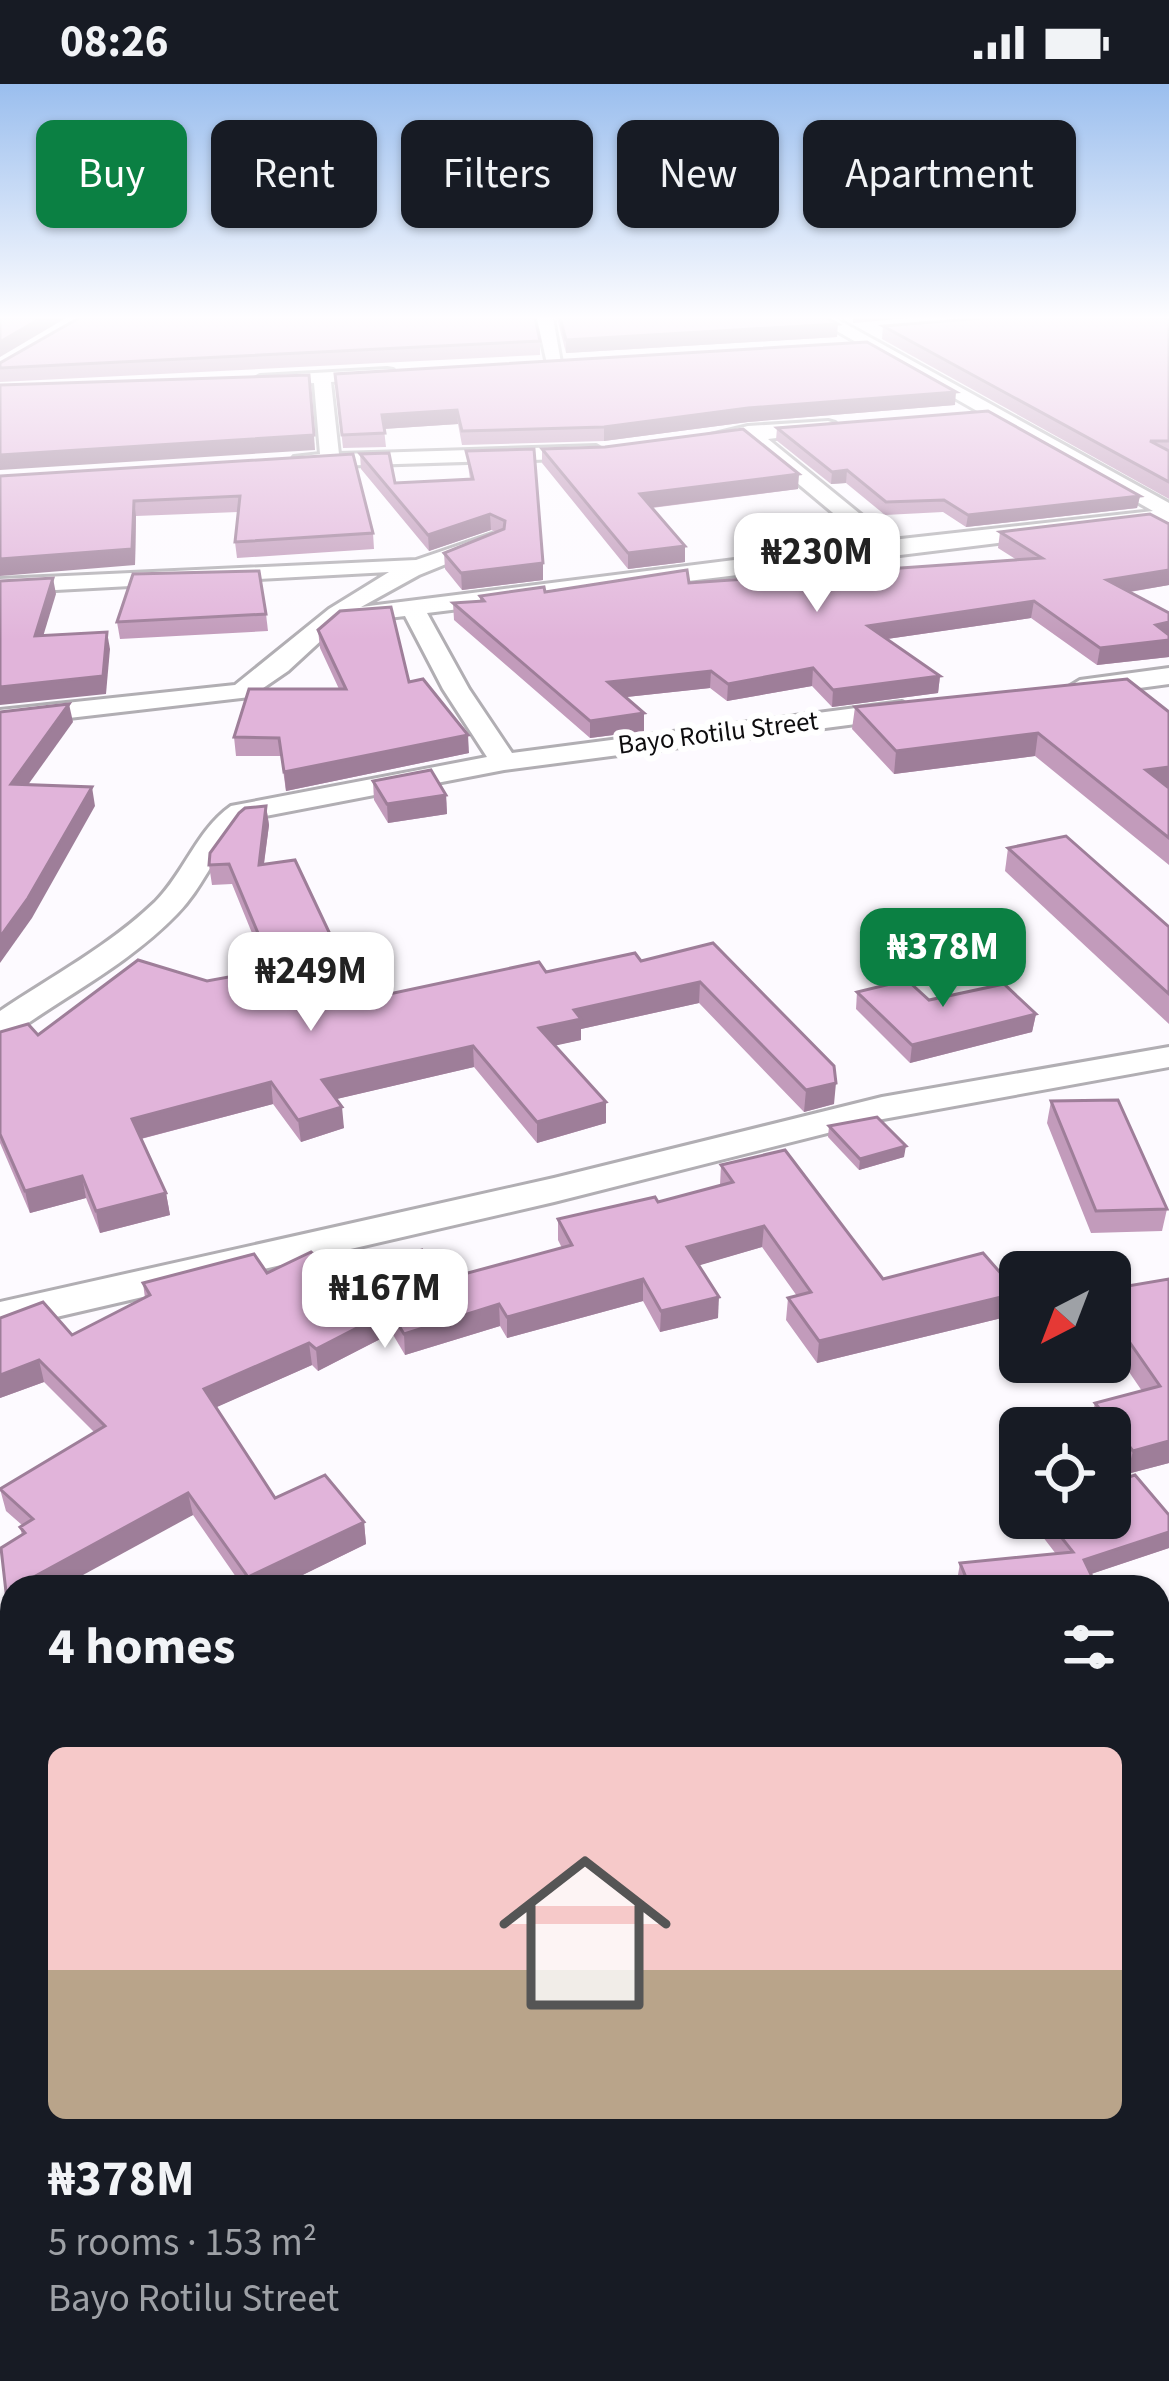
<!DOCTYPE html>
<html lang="en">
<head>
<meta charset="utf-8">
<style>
  :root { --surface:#171b24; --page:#242831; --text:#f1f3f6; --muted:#9ea1a6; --line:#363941; --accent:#0b8043 }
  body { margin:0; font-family:"Source Sans 3",sans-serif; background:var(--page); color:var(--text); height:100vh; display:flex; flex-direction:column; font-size:45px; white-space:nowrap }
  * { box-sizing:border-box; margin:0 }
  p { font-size:39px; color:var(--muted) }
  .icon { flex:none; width:66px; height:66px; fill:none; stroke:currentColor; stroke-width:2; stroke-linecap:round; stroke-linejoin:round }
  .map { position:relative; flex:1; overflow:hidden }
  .sheet { position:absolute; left:0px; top:1491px; width:1170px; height:807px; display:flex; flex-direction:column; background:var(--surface); border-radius:36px 36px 0 0; box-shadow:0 3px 9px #0004 }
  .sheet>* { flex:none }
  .banner { position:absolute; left:36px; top:36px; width:1098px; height:108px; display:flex; gap:24px }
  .needle { width:78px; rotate:222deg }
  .tools { position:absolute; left:999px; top:1167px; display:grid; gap:24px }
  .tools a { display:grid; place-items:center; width:132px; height:132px; border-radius:18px; background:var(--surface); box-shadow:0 3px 9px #0004; font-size:60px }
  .price { position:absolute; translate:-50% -102px; padding:0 27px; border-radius:24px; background:#fff; color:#222; font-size:39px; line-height:78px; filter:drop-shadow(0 3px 6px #0008) }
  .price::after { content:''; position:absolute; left:50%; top:72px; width:36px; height:27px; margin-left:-18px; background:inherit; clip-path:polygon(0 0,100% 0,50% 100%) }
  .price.on { background:var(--accent); color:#fff }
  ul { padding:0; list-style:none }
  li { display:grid; align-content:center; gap:24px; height:636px; padding:0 48px }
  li+li { border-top:3px solid var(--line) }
  li span { display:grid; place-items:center; height:372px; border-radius:18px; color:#555 }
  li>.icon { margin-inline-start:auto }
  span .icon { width:216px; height:216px; fill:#fffc; stroke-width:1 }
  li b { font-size:51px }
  h2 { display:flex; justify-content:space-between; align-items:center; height:144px; padding:0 48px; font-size:51px }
  .chip { padding:0 42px; border-radius:18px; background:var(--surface); box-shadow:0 3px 9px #0004; font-size:42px; line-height:108px }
  .chip.on { background:var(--accent); color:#fff }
  .status { display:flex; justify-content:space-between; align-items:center; height:84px; padding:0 60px; background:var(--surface); direction:ltr }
  .status svg { height:33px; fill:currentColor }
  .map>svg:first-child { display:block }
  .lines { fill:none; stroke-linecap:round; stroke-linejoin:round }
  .street-casing { stroke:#b1aeb3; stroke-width:6 }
  .street { fill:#fff; fill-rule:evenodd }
  .wall { fill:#c29bbb }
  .shaded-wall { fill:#9e7e99 }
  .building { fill:#e1b4da; stroke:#9e7e99; stroke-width:3 }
  .labels { text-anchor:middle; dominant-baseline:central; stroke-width:12; stroke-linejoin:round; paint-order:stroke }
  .far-street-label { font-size:27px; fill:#0e0d0f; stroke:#fff }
</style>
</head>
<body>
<div class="status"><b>08:26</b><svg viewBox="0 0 49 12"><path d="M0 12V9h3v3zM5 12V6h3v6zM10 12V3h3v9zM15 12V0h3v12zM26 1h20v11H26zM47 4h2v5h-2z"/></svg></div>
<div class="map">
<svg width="1169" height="2297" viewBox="0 0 1169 2297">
  <rect width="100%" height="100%" fill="#fdfaff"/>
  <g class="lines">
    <g class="street-casing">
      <g id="street">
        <path d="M 537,234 L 553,234 L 562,284 L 547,280 Z"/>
        <path d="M 814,234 L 835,234 L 1169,419 L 1169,438 L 427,529 L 469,605 L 512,669 L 902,618 L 915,626 L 902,634 L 504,686 L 250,735 C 217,760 206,801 177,830 C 130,879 67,911 12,950 L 0,953 L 0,927 C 52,892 109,862 155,818 C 185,788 196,747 231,722 L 487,673 L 443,605 L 405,532 L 339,540 L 288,587 L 250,613 L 0,642 L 0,626 L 235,601 L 329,525 L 389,488 L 0,509 L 0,495 L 416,476 L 492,450 L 503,457 L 419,491 L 361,523 L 869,459 L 747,357 L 696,363 L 686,357 L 748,342 L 828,337 L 835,339 L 835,347 L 768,355 L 892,456 L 1153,427 Z"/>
        <path d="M 387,285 L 393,286 L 393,294 L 331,298 L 339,370 L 596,362 L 606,368 L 596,374 L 301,383 L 291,377 L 294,373 L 320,370 L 314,299 L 260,302 L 251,297 L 260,292 Z"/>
        <path d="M 1169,584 L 1169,600 L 1080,612 L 1067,604 L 1080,596 Z"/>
        <path d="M 1169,963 L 1169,983 L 883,1035 L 554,1118 L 0,1246 L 0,1218 L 554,1094 L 882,1013 Z"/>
      </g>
    </g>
    <use href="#street" class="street"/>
  </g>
  <g class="wall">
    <path d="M 557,234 L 828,234 L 837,253 L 566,269 Z"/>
    <path d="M 1169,234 L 1169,415 L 882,255 L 883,242 Z"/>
    <path d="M 540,257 L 540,271 L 0,298 L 0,279 Z"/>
    <path d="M 335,290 L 955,321 L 748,338 L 604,357 L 462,361 L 458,340 L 384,345 L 386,363 L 343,364 Z"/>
    <path d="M 777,344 L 1140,412 L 1137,424 L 966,443 L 943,428 L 885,431 L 846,399 L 831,400 L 776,356 Z"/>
    <path d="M 542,365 L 798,405 L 652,424 L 685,478 L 628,485 L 542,379 Z"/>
    <path d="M 466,367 L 543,496 L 462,506 L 445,485 L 444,469 L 496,448 L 491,446 L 429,467 L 361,385 L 360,370 L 395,399 L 470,395 Z"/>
    <path d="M 353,370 L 373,449 L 374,465 L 237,474 L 235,458 L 238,428 L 136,432 L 135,481 L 0,392 Z"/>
    <path d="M 1169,440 L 1169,501 L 1130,508 L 1169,529 L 1169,573 L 1097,581 L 1031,534 L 887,555 L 940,592 L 938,609 L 832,623 L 812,602 L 727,617 L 710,604 L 626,613 L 644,629 L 644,647 L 590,654 L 454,536 L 453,519 L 480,517 L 480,512 L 1017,476 L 998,464 L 1000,448 Z"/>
    <path d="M 266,530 L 268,547 L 120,555 L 117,538 Z"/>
    <path d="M 318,546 L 409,598 L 469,669 L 286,707 L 281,672 L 236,672 L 234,653 L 339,605 L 320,564 Z"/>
    <path d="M 855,623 L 1169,628 L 1169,781 L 1035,672 L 894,690 L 852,645 Z"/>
    <path d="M 373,697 L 446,711 L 447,730 L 388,739 L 374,716 Z"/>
    <path d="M 266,722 L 269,741 L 264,780 L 361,916 L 546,888 L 641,877 L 713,859 L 834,1020 L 804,1028 L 699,919 L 581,945 L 581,956 L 555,961 L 606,1039 L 537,1059 L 474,983 L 336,1015 L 344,1044 L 301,1058 L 273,1020 L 141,1055 L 166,1109 L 170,1131 L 100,1149 L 86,1114 L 30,1129 L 0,1059 L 0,948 L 38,951 L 207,897 L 267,886 L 232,800 L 212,801 L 209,781 Z"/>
    <path d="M 1008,764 L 1169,843 L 1169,940 L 1005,787 Z"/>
    <path d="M 857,908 L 1036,930 L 1032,948 L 910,979 L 856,925 Z"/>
    <path d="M 1051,1017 L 1167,1125 L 1162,1147 L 1091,1149 L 1047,1039 Z"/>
    <path d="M 829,1042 L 904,1073 L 859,1086 L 828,1053 Z"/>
    <path d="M 721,1081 L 883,1195 L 1018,1209 L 1014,1231 L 817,1279 L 786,1236 L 788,1214 L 797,1212 L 762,1163 L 699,1181 L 718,1234 L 660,1248 L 643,1217 L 507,1254 L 500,1242 L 405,1271 L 392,1249 L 318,1287 L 312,1281 L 216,1323 L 275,1414 L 364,1438 L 366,1460 L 278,1503 L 243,1503 L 193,1431 L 12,1503 L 12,1527 L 6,1508 L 22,1451 L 20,1443 L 22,1441 L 6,1427 L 0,1405 L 94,1348 L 44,1298 L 0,1314 L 0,1234 L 72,1251 L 145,1214 L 143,1199 L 267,1189 L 336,1190 L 438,1197 L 562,1164 L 558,1156 L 558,1135 L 658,1118 L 720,1101 Z"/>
    <path d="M 1169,1195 L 1169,1379 L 1127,1390 L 1110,1368 L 1110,1344 L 1091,1344 L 1090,1342 L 1095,1319 L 1142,1307 L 1110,1260 L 1110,1205 Z"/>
    <path d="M 1035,1434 L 1110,1434 L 1169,1464 L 1091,1490 L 1097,1503 L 959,1503 L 957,1497 L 960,1479 L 1056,1470 L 1033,1440 Z"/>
    <path d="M 1158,1565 L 1169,1570 L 1169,1706 L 1158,1701 Z"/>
    <path d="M 330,2286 L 596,2286 L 602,2297 L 335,2297 Z"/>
  </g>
  <g class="shaded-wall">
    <path d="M 41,234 L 66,234 L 0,273 L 0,258 Z"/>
    <path d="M 853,234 L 911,234 L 853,239 Z"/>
    <path d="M 838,240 L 837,253 L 566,269 L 566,256 Z"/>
    <path d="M 956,308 L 955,321 L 748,338 L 604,357 L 604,343 L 748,324 Z"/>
    <path d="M 457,326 L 458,340 L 382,345 L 382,331 Z"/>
    <path d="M 314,351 L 315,366 L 0,386 L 0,371 Z"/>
    <path d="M 847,386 L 846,399 L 831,400 L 832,388 Z"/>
    <path d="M 799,390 L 798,405 L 640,425 L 640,410 Z"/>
    <path d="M 1140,412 L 1137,424 L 966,443 L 968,431 Z"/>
    <path d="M 134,417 L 136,432 L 135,481 L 0,492 L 0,475 Z"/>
    <path d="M 490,430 L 491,446 L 429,467 L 428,451 Z"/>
    <path d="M 685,462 L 685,478 L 628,485 L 628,469 Z"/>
    <path d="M 543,479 L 543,496 L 462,506 L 461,489 Z"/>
    <path d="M 1169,486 L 1169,501 L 1104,512 L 1107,496 Z"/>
    <path d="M 53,494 L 56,510 L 38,569 L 35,552 Z"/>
    <path d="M 1034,517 L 1031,534 L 866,558 L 868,542 Z"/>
    <path d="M 1169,538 L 1169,554 L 1156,541 Z"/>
    <path d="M 107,548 L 110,565 L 106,610 L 0,621 L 0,603 Z"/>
    <path d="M 1169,556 L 1169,573 L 1097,581 L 1100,564 Z"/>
    <path d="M 813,584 L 812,602 L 727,617 L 728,600 Z"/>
    <path d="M 711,587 L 710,604 L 608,615 L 608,598 Z"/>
    <path d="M 940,592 L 938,609 L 832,623 L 833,606 Z"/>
    <path d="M 69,620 L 73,638 L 15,719 L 11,700 Z"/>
    <path d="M 644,629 L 644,647 L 590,654 L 590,637 Z"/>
    <path d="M 1038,649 L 1035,672 L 894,690 L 896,667 Z"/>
    <path d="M 468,651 L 469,669 L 286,707 L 284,688 Z"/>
    <path d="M 1169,683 L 1169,705 L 1146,686 Z"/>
    <path d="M 92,703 L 95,722 L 32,834 L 0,879 L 0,853 Z"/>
    <path d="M 446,711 L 447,730 L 388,739 L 387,720 Z"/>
    <path d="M 266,722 L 269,741 L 261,801 L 259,781 Z"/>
    <path d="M 700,898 L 699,919 L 581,945 L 581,956 L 540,965 L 539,944 L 574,926 Z"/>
    <path d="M 1036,930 L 1032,948 L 910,979 L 912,961 Z"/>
    <path d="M 473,962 L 474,983 L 324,1018 L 322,996 Z"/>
    <path d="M 271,998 L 273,1020 L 136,1056 L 132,1035 Z"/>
    <path d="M 836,999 L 834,1020 L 804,1028 L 806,1006 Z"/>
    <path d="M 606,1018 L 606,1039 L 537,1059 L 537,1038 Z"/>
    <path d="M 342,1023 L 344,1044 L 301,1058 L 298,1036 Z"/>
    <path d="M 906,1062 L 904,1073 L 859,1086 L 860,1075 Z"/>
    <path d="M 82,1092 L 86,1114 L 30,1129 L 25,1107 Z"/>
    <path d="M 166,1109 L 170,1131 L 100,1149 L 96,1127 Z"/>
    <path d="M 764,1142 L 762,1163 L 687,1185 L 687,1163 Z"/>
    <path d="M 643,1195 L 643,1217 L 507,1254 L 507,1233 Z"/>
    <path d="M 1018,1209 L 1014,1231 L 817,1279 L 819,1257 Z"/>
    <path d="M 719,1213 L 718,1234 L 660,1248 L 661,1227 Z"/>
    <path d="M 499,1220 L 500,1242 L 405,1271 L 404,1250 Z"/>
    <path d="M 390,1227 L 392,1249 L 318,1287 L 316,1265 Z"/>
    <path d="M 309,1259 L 312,1281 L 208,1327 L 204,1305 Z"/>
    <path d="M 39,1276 L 44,1298 L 0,1314 L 0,1291 Z"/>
    <path d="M 1169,1357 L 1169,1379 L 1127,1390 L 1133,1367 Z"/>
    <path d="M 188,1409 L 193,1431 L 61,1503 L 15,1503 Z"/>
    <path d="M 364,1438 L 366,1460 L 278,1503 L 250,1503 L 248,1493 Z"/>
    <path d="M 1169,1448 L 1169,1464 L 1079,1494 L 1084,1476 Z"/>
    <path d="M 12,1505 L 12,1527 L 6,1508 Z"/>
  </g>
  <g class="building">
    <path d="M 0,234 L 41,234 L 0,258 Z"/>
    <path d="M 79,234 L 535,234 L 540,257 L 0,284 L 0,279 Z"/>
    <path d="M 560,234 L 828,234 L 838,240 L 566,256 Z"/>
    <path d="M 983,234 L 1169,234 L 1169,357 L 1150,357 L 1169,367 L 1169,398 L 883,242 Z"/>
    <path d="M 867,258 L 956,308 L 748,324 L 604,343 L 462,347 L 457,326 L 382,331 L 385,349 L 342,351 L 335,290 Z"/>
    <path d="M 309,291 L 314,351 L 0,371 L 0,301 Z"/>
    <path d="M 988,327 L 1140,412 L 968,431 L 944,416 L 886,418 L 847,386 L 832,388 L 777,344 Z"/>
    <path d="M 743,345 L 799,390 L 640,410 L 685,462 L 628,469 L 542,365 L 605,363 Z"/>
    <path d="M 534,365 L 543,479 L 461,489 L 444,469 L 504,445 L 505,437 L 490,430 L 428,451 L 360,370 L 389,369 L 395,399 L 473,395 L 466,367 Z"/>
    <path d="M 353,370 L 373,449 L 235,458 L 240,412 L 134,417 L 132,465 L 0,475 L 0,392 Z"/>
    <path d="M 1150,430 L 1169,440 L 1169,486 L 1107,496 L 1169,529 L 1169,538 L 1156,541 L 1169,551 L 1169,556 L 1100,564 L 1034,517 L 868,542 L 940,592 L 833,606 L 813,584 L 728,600 L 711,587 L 608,598 L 644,629 L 590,637 L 453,519 L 484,517 L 480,512 L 544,503 L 545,508 L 687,486 L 689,499 L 1042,474 L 1000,448 Z"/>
    <path d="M 259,487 L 266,530 L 117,538 L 133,490 Z"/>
    <path d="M 53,494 L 35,552 L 107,548 L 103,592 L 0,603 L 0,497 Z"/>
    <path d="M 391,523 L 409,598 L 423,595 L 468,651 L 284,688 L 279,654 L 234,653 L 249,605 L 346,605 L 318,546 L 340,527 Z"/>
    <path d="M 1127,595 L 1169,628 L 1169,683 L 1146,686 L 1169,704 L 1169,754 L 1038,649 L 896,667 L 855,623 Z"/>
    <path d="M 69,620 L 11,700 L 92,703 L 28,814 L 0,853 L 0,628 Z"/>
    <path d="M 431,686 L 446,711 L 387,720 L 373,697 Z"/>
    <path d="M 266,722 L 259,781 L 295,776 L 361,916 L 539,878 L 546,888 L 635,869 L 641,877 L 713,859 L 834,982 L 836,999 L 806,1006 L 700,898 L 574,926 L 581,935 L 539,944 L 606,1018 L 537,1038 L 473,962 L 322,996 L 342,1023 L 298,1036 L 271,998 L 132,1035 L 166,1109 L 96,1127 L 82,1092 L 25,1107 L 0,1050 L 0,948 L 28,940 L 38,951 L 138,876 L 207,897 L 273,885 L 229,780 L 209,781 L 210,769 L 239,729 L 245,724 Z"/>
    <path d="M 1066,752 L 1169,843 L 1169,910 L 1008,764 Z"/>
    <path d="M 907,896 L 929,916 L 1004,900 L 1036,930 L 912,961 L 857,908 Z"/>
    <path d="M 1118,1016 L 1167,1125 L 1096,1127 L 1051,1017 Z"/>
    <path d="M 877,1033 L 906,1062 L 860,1075 L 829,1042 Z"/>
    <path d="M 785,1066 L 883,1195 L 983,1169 L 1018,1209 L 819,1257 L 788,1214 L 811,1208 L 764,1142 L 687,1163 L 719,1213 L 661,1227 L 643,1195 L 507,1233 L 499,1220 L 404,1250 L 390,1227 L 316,1265 L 309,1259 L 204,1305 L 275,1414 L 325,1391 L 364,1438 L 248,1493 L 188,1409 L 6,1508 L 1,1464 L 25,1449 L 20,1443 L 33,1435 L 0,1405 L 105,1342 L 39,1276 L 0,1291 L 0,1234 L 43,1218 L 72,1251 L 150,1211 L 143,1199 L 254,1170 L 267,1189 L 311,1168 L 336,1190 L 422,1166 L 438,1197 L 572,1161 L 558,1135 L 655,1113 L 658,1118 L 733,1098 L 721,1081 Z"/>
    <path d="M 1169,1195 L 1169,1357 L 1133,1367 L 1095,1319 L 1160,1302 L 1110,1230 L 1110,1205 Z"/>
    <path d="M 1135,1391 L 1169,1431 L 1169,1448 L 1084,1476 L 1097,1503 L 970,1503 L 960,1479 L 1073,1468 L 1046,1434 L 1110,1434 L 1110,1399 Z"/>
    <path d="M 1158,1565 L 1169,1570 L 1169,1680 L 1158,1675 Z"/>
    <path d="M 336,2286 L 596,2286 L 602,2297 L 341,2297 Z"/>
    <rect x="635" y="2286" width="68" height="11"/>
    <path d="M 938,2286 L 1044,2286 L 1040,2297 L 934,2297 Z"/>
  </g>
  <linearGradient id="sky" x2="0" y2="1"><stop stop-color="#9abeee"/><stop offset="0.42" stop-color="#fefdff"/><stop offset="1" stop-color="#fefdff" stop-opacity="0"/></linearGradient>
  <rect width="1169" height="556" fill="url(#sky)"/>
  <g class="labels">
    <g class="far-street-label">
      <text transform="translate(718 649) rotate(-7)">Bayo Rotilu Street</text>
    </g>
  </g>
</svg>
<div class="tools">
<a><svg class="needle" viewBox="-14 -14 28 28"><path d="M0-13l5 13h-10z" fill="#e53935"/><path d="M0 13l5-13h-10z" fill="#9ea1a6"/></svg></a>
<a><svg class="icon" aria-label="locate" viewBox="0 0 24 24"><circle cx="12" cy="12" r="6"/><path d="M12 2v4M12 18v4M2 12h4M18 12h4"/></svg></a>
</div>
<b class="price" style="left:817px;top:531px">₦230M</b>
<b class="price on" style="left:943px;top:926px">₦378M</b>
<b class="price" style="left:311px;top:950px">₦249M</b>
<b class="price" style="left:385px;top:1267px">₦167M</b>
<div class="banner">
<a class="chip on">Buy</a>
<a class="chip">Rent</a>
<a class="chip">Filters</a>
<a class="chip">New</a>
<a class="chip">Apartment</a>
</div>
<section class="sheet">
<h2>4 homes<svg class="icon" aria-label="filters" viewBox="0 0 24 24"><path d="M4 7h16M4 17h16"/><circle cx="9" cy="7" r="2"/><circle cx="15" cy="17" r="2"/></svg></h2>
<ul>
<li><span style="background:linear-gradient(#f6c9c9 60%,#b9a48a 0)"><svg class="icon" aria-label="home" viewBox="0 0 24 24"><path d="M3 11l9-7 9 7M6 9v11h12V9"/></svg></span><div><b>₦378M</b><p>5 rooms · 153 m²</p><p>Bayo Rotilu Street</p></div></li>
</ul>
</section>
</div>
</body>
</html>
